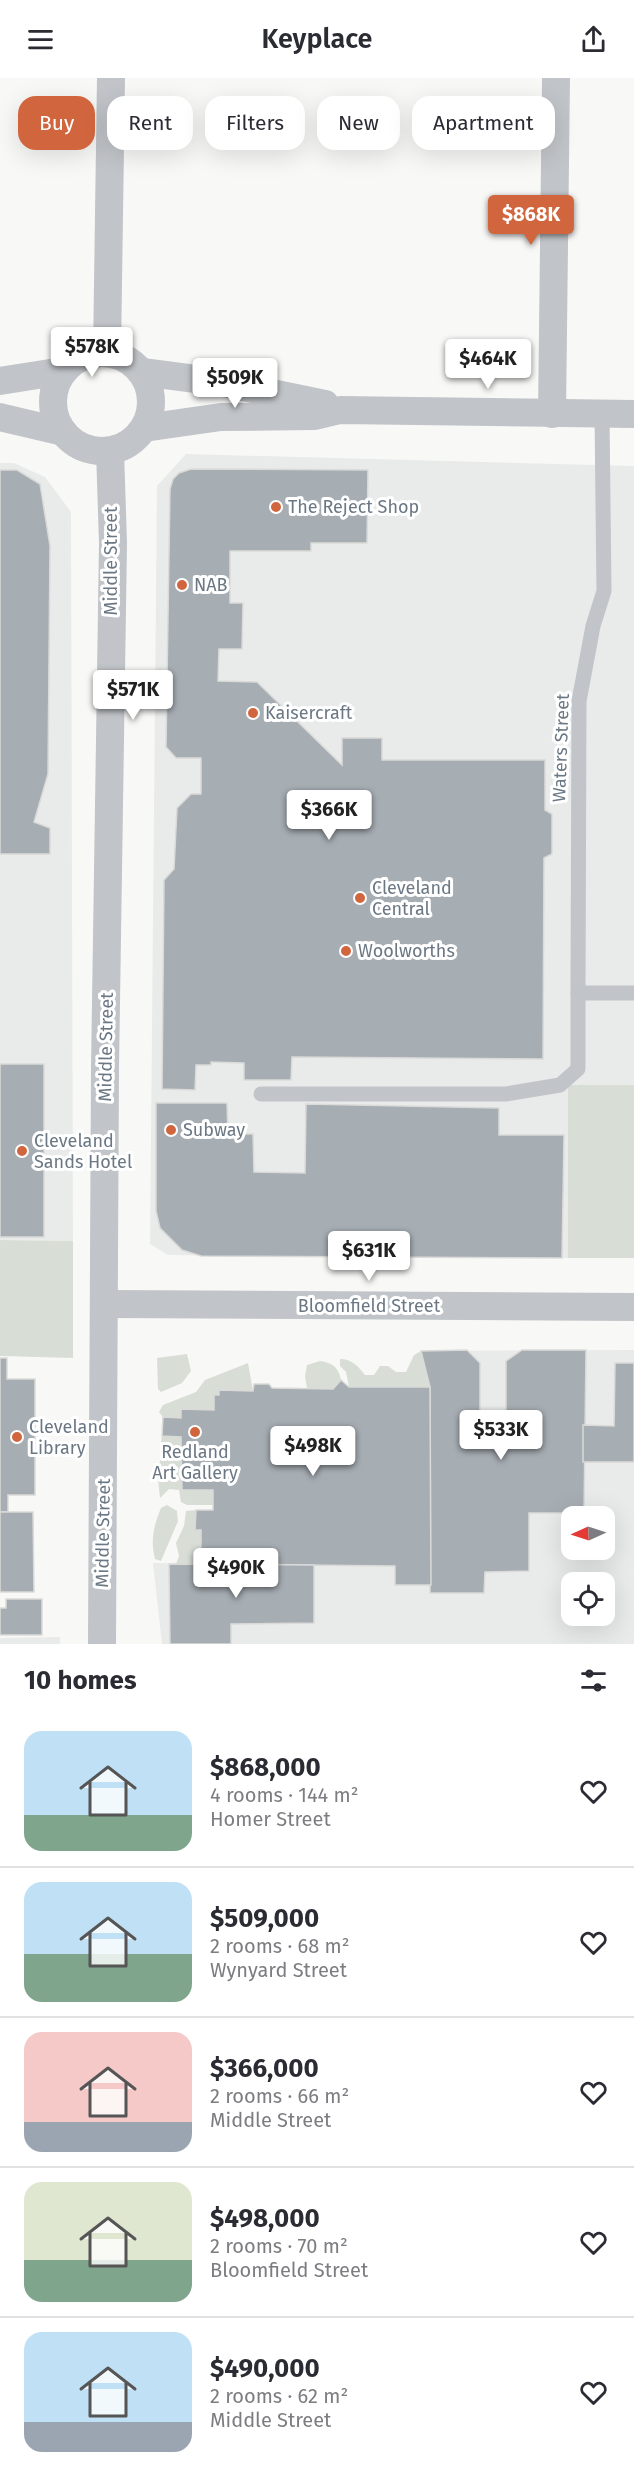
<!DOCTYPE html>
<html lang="en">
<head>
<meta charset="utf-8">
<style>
  :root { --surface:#fff; --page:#f7f7f7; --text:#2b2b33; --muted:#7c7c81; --line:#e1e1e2; --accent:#d1663e }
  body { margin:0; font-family:"Fira Sans",sans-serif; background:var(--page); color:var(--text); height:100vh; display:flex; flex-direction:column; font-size:22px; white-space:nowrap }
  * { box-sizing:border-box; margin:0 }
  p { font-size:20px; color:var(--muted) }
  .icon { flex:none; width:33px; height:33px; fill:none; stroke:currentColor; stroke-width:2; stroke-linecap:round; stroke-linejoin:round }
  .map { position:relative; height:1566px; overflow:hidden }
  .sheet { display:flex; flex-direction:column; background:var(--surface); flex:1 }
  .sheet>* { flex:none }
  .banner { position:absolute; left:18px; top:18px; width:598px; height:54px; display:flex; gap:12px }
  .needle { width:39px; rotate:267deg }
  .buttons { position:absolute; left:561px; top:1428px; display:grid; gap:12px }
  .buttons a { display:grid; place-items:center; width:54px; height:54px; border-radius:12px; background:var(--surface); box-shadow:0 6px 24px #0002; font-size:30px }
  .price { position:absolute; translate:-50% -51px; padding:0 14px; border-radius:6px; background:#fff; color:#222; font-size:20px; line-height:39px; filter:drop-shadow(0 2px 3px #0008) }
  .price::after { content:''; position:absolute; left:50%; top:36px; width:18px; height:14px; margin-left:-9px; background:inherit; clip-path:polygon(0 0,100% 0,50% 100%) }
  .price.current { background:var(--accent); color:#fff }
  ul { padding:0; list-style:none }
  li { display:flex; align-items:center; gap:18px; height:150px; padding:0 24px }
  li+li { border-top:2px solid var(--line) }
  li span { display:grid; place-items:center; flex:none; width:168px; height:120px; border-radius:18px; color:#555 }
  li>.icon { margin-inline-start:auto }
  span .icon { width:72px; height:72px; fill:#fffc; stroke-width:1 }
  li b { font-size:26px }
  h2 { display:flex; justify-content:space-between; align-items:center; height:72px; padding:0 24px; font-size:26px }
  .chip { padding:0 21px; border-radius:18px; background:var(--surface); box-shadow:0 6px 24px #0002; font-size:21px; line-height:54px }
  .chip.current { background:var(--accent); color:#fff }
  header { display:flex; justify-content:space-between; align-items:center; height:78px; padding:0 24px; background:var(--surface); font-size:27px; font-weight:600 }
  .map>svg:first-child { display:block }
  .built { fill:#e9eaea; fill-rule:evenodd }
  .green { fill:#d8ddd6 }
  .building { fill:#a6adb3; stroke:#dadad9; stroke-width:1.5 }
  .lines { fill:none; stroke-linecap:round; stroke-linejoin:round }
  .lane { stroke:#c1c4c8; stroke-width:15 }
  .street { stroke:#c1c4c8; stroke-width:28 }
  .poi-dot { fill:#d1663e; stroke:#fff; stroke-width:2 }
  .labels { text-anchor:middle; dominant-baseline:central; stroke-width:6; stroke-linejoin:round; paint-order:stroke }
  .poi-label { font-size:18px; fill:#6b7884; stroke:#fff; text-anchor:start }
  .street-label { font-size:18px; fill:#6b7884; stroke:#fff }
</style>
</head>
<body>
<header><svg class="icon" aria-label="menu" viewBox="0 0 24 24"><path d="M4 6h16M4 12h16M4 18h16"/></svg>Keyplace<svg class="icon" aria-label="share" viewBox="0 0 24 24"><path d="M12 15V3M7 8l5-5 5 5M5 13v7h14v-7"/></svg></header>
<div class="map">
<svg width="634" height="1566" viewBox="0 0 634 1566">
  <rect width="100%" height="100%" fill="#f8f9f7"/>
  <g class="built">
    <path d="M 186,376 L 634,388 L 634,1007 L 568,1007 L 568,1180 L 168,1177 L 150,1166 L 157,408 Z"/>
    <path d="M 0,385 L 14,385 L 45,399 L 71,434 L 73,1163 L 0,1162 Z"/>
    <path d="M 634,1272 L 634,1566 L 162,1566 L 153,1485 L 395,1488 L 395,1507 L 431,1507 L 421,1273 ZM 572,1438 L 604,1438 L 604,1472 L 572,1472 ZM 572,1504 L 604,1504 L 604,1538 L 572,1538 Z"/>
    <path d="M 60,1559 L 60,1566 L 0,1566 L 0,1560 Z"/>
  </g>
  <g class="green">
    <rect x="568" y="1007" width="66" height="173"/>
    <path d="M 0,1162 L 73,1163 L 73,1280 L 0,1278 Z"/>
    <path d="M 421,1273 L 430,1309 L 349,1309 L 346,1294 L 340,1288 L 340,1281 C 352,1281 358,1288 365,1297 L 374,1297 L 380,1288 L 388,1288 L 396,1294 L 406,1294 L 414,1277 Z"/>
    <path d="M 187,1276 L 191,1293 L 182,1305 L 161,1314 L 158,1311 L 157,1280 Z"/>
    <path d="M 320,1283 C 333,1285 338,1289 341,1302 L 333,1311 L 307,1311 L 305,1298 L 307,1287 Z"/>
    <path d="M 248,1285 L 253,1313 L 220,1312 L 219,1317 L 214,1317 L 214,1332 L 182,1331 L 181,1340 L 163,1339 L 159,1334 L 163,1327 L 196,1314 L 205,1302 Z"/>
    <path d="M 162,1358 L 181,1359 L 182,1412 L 213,1412 L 213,1427 L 187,1427 L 181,1424 L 179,1412 L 169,1411 L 160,1420 L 157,1391 L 165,1371 L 161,1364 Z"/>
    <path d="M 167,1427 L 177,1433 L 178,1443 L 161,1483 L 155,1481 C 150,1462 154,1447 161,1430 Z"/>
    <path d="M 196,1432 L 195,1452 L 201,1452 L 201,1486 L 176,1486 L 179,1478 L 176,1465 L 184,1448 L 186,1433 Z"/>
  </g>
  <g class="building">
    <path d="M 191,391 L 368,392 L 367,465 L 311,465 L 311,473 L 230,473 L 230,525 L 243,525 L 242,571 L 219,571 L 218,603 L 257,604 L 342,687 L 342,660 L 382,660 L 382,682 L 545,682 L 545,732 L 552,736 L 552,776 L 544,780 L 543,981 L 292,979 L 291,1002 L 244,1002 L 244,985 L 211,984 L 211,987 L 196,987 L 195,1012 L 162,1011 L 164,802 L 174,791 L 177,730 L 191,716 L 201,716 L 201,680 L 176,680 L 166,669 L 170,411 L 173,401 L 179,395 Z"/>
    <path d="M 0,392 L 17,392 L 40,406 L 50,468 L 48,696 L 34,744 L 50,750 L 50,776 L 0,776 Z"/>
    <rect x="0" y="986" width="44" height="173"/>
    <path d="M 156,1025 L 227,1025 L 228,1056 L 253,1056 L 254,1094 L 305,1095 L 306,1026 L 499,1030 L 499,1057 L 564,1057 L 562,1180 L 201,1178 L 182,1172 L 160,1150 L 156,1133 Z"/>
    <path d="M 467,1272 L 480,1285 L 480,1341 L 506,1340 L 506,1283 L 522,1272 L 586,1272 L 584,1435 L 529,1435 L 529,1493 L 485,1494 L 484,1515 L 430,1515 L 430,1309 L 421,1273 Z"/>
    <path d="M 0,1280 L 7,1280 L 7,1301 L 35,1301 L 35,1417 L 8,1417 L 8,1434 L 0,1434 Z"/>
    <path d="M 615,1285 L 634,1285 L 634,1384 L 583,1384 L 583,1347 L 614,1348 Z"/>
    <path d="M 341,1302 L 349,1309 L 430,1309 L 431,1507 L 395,1507 L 395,1488 L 201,1486 L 201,1452 L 195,1452 L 196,1432 L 213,1432 L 213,1412 L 182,1412 L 181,1359 L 162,1358 L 163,1339 L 181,1340 L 181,1331 L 214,1332 L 214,1317 L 219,1317 L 219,1312 L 253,1313 L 254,1306 L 269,1306 L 272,1310 L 333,1311 Z"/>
    <path d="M 0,1434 L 33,1434 L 34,1514 L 0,1514 Z"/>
    <path d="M 169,1486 L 314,1487 L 314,1545 L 231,1546 L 231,1566 L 170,1566 Z"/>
    <path d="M 6,1521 L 42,1521 L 42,1557 L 0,1557 L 0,1530 L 6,1530 Z"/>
  </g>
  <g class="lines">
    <g class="lane">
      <path d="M 602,336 L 604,513 L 593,548 L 579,623 L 578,915 L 634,915"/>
      <path d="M 261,1016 L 506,1016 L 560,1007 L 578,991 L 578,915"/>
    </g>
    <g class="street">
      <path d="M 107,274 L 111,0"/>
      <circle cx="102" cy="324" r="49"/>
      <path d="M 142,294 L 219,304 L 325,326"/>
      <path d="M 0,303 L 63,293"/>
      <path d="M 552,336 L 556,0"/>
      <path d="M 0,339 L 63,354"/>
      <path d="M 144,350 L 221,339 L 315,338 L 340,332 L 634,336"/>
      <path d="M 105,1226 L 634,1229"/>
      <path d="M 102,1566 L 105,990 L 113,465 L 110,373"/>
    </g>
  </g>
  <g class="poi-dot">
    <circle cx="276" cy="429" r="6"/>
    <circle cx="182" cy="507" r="6"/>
    <circle cx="253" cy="635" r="6"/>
    <circle cx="360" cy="820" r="6"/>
    <circle cx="346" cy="873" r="6"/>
    <circle cx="171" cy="1052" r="6"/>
    <circle cx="22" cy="1073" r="6"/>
    <circle cx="195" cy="1354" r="6"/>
    <circle cx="17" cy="1359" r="6"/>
  </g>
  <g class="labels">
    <g class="poi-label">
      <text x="288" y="429">The Reject Shop</text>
      <text x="194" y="507">NAB</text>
      <text x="265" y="635">Kaisercraft</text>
      <text x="372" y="810">Cleveland<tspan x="372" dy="21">Central</tspan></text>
      <text x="358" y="873">Woolworths</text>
      <text x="183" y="1052">Subway</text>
      <text x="34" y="1063">Cleveland<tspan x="34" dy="21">Sands Hotel</tspan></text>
      <text x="29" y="1349">Cleveland<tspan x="29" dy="21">Library</tspan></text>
      <text x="195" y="1374" text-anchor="middle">Redland<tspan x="195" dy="21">Art Gallery</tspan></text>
    </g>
    <g class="street-label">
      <text transform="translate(111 483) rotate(-90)">Middle Street</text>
      <text transform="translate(561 670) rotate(-88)">Waters Street</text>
      <text transform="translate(106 969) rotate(-89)">Middle Street</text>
      <text x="369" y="1228">Bloomfield Street</text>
      <text transform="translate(103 1455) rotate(-89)">Middle Street</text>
    </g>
  </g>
</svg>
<div class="buttons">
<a><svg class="needle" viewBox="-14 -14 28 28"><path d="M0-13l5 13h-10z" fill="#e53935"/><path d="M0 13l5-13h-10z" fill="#7c7c81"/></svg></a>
<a><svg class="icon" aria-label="locate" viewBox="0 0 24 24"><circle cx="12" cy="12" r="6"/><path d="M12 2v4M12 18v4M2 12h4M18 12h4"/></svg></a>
</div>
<b class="price current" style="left:531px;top:168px">$868K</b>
<b class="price" style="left:92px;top:300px">$578K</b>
<b class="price" style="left:488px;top:312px">$464K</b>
<b class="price" style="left:235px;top:331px">$509K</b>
<b class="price" style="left:133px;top:643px">$571K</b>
<b class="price" style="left:329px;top:763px">$366K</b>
<b class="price" style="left:369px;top:1204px">$631K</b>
<b class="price" style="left:501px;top:1383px">$533K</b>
<b class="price" style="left:313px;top:1399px">$498K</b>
<b class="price" style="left:236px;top:1521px">$490K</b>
<div class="banner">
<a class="chip current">Buy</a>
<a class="chip">Rent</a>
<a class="chip">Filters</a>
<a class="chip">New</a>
<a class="chip">Apartment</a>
</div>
</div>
<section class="sheet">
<h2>10 homes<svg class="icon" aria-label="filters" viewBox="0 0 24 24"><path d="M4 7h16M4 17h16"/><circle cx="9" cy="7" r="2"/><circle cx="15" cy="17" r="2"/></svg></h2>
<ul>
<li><span style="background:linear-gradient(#bfe0f5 70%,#7fa58c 0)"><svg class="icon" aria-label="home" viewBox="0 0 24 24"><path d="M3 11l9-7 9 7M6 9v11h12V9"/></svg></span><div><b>$868,000</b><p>4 rooms · 144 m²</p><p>Homer Street</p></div><svg class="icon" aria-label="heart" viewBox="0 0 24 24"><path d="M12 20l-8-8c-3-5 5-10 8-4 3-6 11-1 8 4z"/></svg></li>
<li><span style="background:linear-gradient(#bfe0f5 60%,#7fa58c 0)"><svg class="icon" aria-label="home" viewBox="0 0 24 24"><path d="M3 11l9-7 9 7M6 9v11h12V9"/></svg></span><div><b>$509,000</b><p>2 rooms · 68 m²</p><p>Wynyard Street</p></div><svg class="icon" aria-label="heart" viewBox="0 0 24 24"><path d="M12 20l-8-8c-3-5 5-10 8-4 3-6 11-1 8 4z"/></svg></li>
<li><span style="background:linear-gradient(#f6c9c9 75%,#9aa5b1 0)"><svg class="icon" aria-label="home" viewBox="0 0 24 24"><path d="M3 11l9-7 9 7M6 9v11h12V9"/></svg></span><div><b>$366,000</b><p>2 rooms · 66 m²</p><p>Middle Street</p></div><svg class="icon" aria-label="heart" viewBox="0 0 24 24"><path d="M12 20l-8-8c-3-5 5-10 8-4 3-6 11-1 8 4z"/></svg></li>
<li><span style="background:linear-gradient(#dfe7d0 65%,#7fa58c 0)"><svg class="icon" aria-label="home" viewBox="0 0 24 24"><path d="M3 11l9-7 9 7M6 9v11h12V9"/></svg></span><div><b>$498,000</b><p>2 rooms · 70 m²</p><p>Bloomfield Street</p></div><svg class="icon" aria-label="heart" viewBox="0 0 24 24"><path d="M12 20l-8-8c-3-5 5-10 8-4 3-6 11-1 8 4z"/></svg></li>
<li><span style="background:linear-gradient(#bfe0f5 75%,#9aa5b1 0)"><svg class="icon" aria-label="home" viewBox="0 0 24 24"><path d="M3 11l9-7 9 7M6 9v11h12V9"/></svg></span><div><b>$490,000</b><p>2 rooms · 62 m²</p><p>Middle Street</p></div><svg class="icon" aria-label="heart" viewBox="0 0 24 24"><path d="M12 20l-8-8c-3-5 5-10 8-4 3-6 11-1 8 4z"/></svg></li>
</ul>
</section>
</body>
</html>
